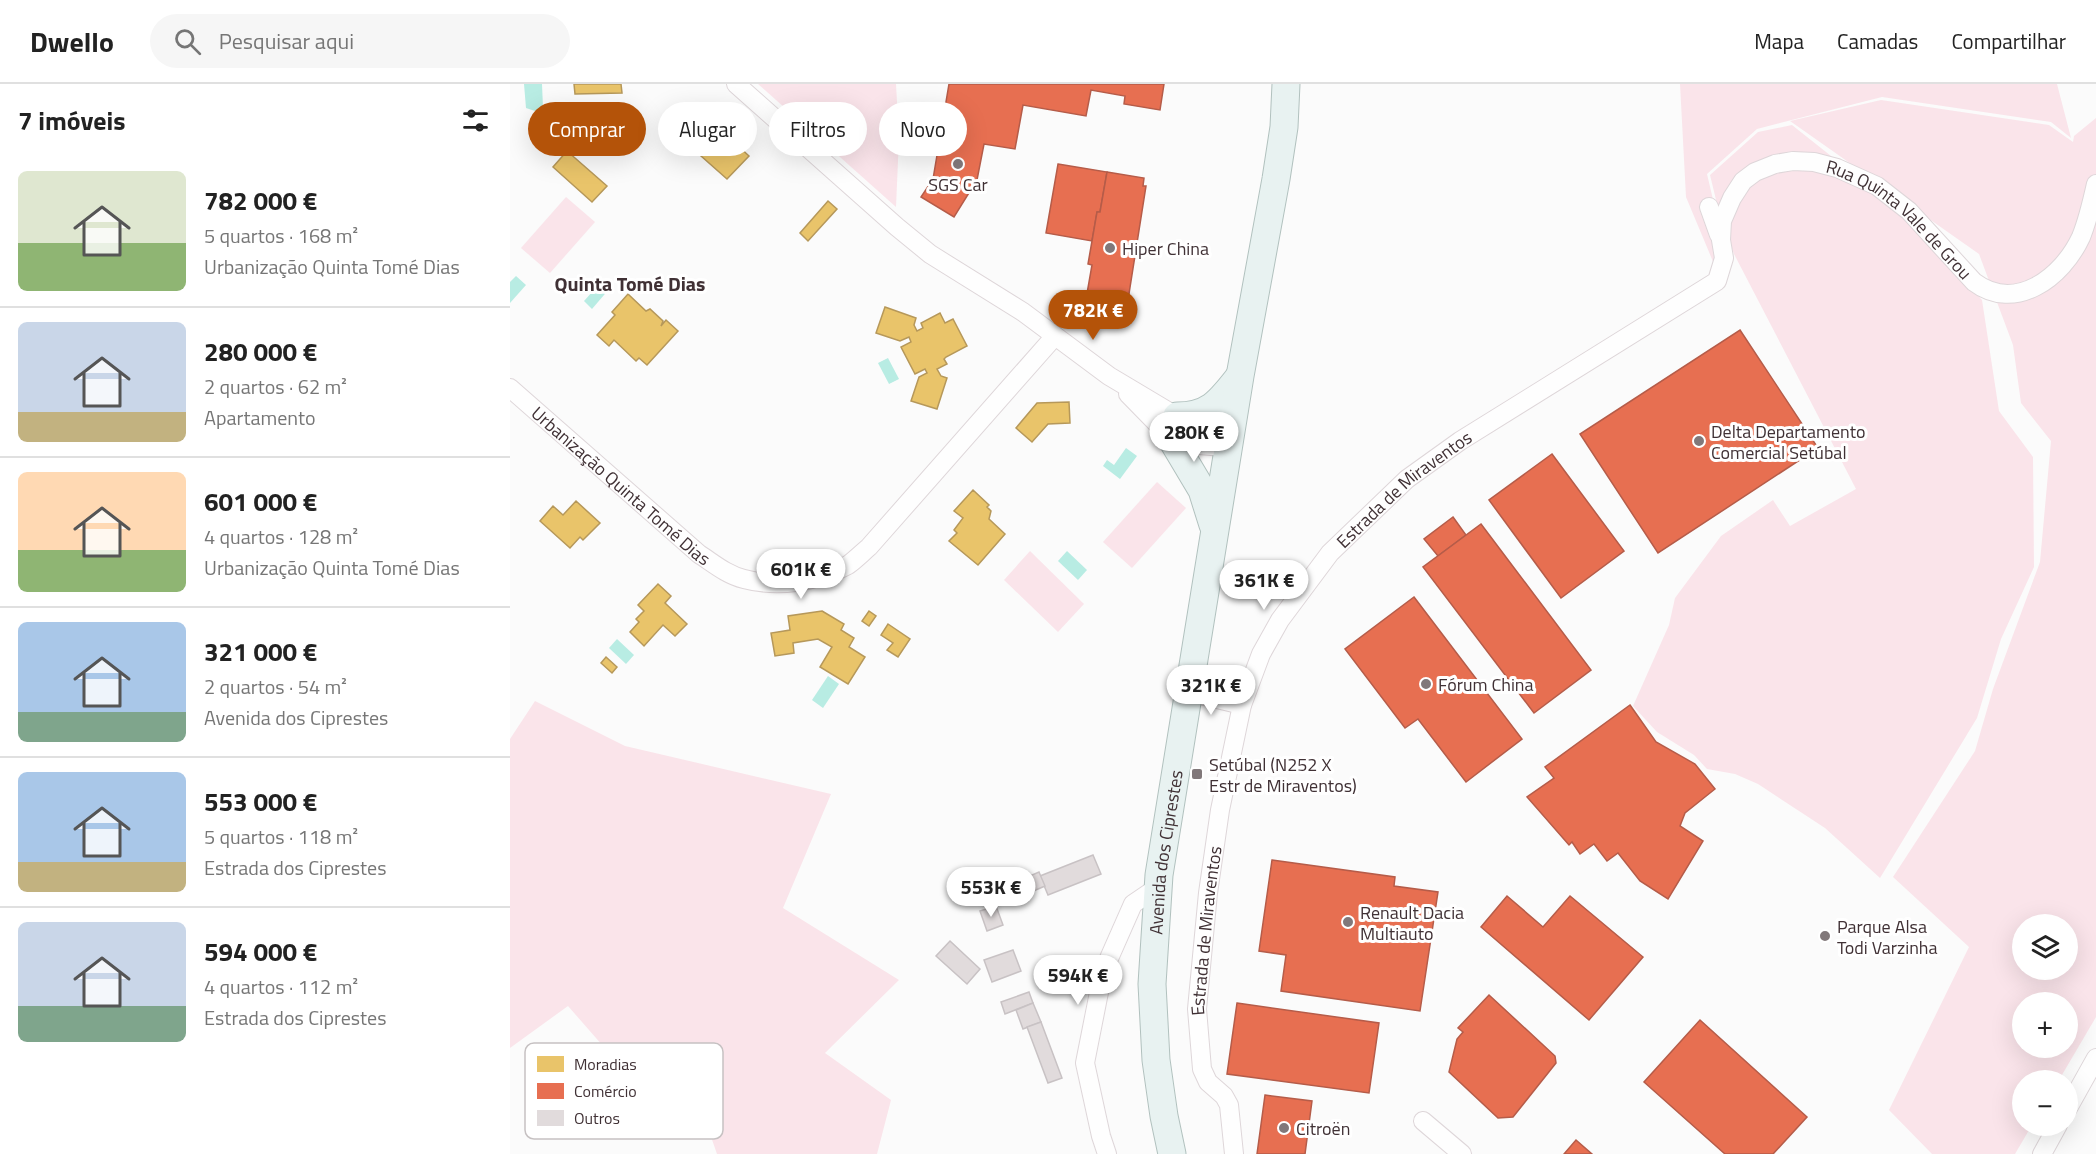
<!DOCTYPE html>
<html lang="pt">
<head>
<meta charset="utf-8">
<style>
  :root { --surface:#fff; --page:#f6f6f6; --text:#222; --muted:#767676; --line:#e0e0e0; --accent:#b45309 }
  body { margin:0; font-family:"Titillium Web",sans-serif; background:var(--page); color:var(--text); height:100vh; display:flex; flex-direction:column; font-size:22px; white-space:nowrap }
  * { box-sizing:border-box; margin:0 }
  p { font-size:20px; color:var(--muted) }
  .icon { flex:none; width:33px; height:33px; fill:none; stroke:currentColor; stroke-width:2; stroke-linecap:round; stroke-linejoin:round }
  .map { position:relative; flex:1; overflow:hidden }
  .side { display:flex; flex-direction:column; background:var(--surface); width:510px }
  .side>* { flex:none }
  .guide { position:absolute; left:18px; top:18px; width:570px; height:54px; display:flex; gap:12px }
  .tools { position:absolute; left:1502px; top:830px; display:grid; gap:12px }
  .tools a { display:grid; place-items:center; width:66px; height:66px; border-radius:50%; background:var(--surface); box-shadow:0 6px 24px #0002; font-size:30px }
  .price { position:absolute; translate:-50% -51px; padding:0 14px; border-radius:21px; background:#fff; color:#222; font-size:20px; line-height:39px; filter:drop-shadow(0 2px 3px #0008) }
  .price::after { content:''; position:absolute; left:50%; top:36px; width:18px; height:14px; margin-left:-9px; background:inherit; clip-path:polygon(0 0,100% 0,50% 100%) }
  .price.active { background:var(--accent); color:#fff }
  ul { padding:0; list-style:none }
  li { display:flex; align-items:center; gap:18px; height:150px; padding:0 18px }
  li+li { border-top:2px solid var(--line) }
  li span { display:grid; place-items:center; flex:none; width:168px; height:120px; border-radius:9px; color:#555 }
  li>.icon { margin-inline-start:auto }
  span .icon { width:72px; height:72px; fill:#fffc; stroke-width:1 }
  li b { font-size:26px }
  h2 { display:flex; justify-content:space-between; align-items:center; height:72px; padding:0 18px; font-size:26px }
  .pill { padding:0 21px; border-radius:27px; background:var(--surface); box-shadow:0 6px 24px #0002; font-size:21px; line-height:54px }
  .pill.active { background:var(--accent); color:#fff }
  header { display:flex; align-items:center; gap:36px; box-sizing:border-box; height:84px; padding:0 30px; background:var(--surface); border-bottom:2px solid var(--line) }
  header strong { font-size:28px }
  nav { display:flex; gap:33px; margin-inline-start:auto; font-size:21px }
  .search { width:420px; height:54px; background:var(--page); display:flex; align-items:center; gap:15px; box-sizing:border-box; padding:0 21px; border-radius:33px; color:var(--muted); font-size:22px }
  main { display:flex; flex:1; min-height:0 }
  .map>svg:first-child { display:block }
  .green { fill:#fae4ea; fill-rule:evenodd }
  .water { fill:#b8ece3 }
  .homes { fill:#e9c46a; stroke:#b6985a; stroke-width:1.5 }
  .shops { fill:#e76f51; stroke:#b55c49; stroke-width:1.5 }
  .building { fill:#e1dbdc; stroke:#c8c2c4; stroke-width:1.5 }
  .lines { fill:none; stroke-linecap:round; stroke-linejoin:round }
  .street-casing { stroke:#ded6d9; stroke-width:20 }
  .primary-casing { stroke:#b1c1be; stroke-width:29 }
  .street { stroke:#fefefe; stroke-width:18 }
  .primary { stroke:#e8f2f1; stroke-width:27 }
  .poi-dot { fill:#81787a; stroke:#fff; stroke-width:2 }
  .labels { text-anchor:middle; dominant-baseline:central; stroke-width:6; stroke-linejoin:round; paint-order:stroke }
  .poi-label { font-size:18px; fill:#403135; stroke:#fff; text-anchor:start }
  .street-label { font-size:18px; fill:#403135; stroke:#fff }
  .neighbourhood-label { font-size:20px; font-weight:bold; fill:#403135; stroke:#fff }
  .key { fill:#fff; stroke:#c6c1c2; stroke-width:1.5 }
  .key-label { font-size:16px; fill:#403135 }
</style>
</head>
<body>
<header>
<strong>Dwello</strong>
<div class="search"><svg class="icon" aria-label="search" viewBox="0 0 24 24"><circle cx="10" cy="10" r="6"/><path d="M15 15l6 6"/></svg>Pesquisar aqui</div>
<nav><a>Mapa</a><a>Camadas</a><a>Compartilhar</a></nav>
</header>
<main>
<section class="side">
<h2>7 imóveis<svg class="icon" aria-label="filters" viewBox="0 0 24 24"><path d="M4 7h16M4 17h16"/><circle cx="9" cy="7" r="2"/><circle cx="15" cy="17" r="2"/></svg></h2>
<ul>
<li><span style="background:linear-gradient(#dfe7d0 60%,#8fb573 0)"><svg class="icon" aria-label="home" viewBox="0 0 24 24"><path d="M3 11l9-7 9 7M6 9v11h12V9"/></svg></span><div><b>782 000 €</b><p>5 quartos · 168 m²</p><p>Urbanização Quinta Tomé Dias</p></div></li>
<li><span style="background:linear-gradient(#c9d6e8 75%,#c2b280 0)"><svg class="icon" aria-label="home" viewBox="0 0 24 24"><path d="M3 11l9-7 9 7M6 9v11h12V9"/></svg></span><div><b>280 000 €</b><p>2 quartos · 62 m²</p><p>Apartamento</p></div></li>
<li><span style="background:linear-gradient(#ffd9b3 65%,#8fb573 0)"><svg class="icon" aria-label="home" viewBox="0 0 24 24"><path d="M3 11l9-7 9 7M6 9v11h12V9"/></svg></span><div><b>601 000 €</b><p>4 quartos · 128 m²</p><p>Urbanização Quinta Tomé Dias</p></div></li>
<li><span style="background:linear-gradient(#a9c7e8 75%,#7fa58c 0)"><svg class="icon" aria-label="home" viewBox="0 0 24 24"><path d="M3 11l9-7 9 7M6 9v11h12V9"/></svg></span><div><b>321 000 €</b><p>2 quartos · 54 m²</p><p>Avenida dos Ciprestes</p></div></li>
<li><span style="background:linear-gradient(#a9c7e8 75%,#c2b280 0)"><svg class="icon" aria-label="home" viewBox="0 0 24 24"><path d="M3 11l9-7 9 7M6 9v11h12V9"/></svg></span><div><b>553 000 €</b><p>5 quartos · 118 m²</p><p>Estrada dos Ciprestes</p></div></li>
<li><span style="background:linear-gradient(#c9d6e8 70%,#7fa58c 0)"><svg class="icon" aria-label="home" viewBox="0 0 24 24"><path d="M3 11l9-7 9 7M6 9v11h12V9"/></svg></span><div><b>594 000 €</b><p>4 quartos · 112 m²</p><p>Estrada dos Ciprestes</p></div></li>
</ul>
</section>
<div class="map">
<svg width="1586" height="1070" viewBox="0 0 1586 1070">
  <rect width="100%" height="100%" fill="#fbfbfb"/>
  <g class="green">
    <path d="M 248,0 L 386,0 L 389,54 L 386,123 Z"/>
    <path d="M 1170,0 L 1547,0 L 1561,54 L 1541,38 L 1372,13 L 1247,45 L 1197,90 L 1205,124 L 1220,166 L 1204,180 L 1176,113 Z"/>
    <path d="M 1371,16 L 1539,41 L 1563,58 L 1564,52 L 1586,34 L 1586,933 L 1549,996 L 1512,996 L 1512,1041 L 1522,1041 L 1505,1070 L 1422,1070 L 1379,1026 L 1459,863 L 1383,793 L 1465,667 L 1483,605 L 1530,478 L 1541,357 L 1511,319 L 1503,261 L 1469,170 L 1280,37 ZM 1512,840 L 1557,840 L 1557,885 L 1512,885 ZM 1512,918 L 1557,918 L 1557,963 L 1512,963 Z"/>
    <path d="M 1282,41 L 1394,130 L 1472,216 L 1489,327 L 1523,373 L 1524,483 L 1491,555 L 1467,634 L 1370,794 L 1315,744 L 1248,700 L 1225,690 L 1197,685 L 1184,671 L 1147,648 L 1123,622 L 1159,541 L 1165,514 L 1211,452 L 1263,416 L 1280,442 L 1346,405 L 1224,170 L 1208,124 L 1200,91 L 1248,48 Z"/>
    <path d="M 56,113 L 85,138 L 40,189 L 11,164 Z"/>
    <path d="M 647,398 L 676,424 L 622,484 L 593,458 Z"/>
    <path d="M 520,467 L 574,520 L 548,548 L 494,496 Z"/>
    <path d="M 25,617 L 115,662 L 321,710 L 273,824 L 389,896 L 315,969 L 381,1016 L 367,1070 L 207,1070 L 191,1024 L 160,1051 L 114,986 L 58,922 L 0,964 L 0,655 Z"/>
  </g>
  <g class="water">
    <path d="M 14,0 L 32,0 L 33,24 L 25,27 L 16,24 Z"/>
    <path d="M 6,192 L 16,201 L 0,219 L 0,198 Z"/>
    <path d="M 92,197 L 100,204 L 82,225 L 74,217 Z"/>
    <path d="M 378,274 L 389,295 L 379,300 L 368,279 Z"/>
    <path d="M 616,364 L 627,372 L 610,395 L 593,382 L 597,376 L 604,381 Z"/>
    <path d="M 557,467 L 577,486 L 568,496 L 548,477 Z"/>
    <path d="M 107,555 L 124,571 L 116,580 L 99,564 Z"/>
    <path d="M 318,592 L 329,600 L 313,624 L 302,616 Z"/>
  </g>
  <g class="homes">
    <path d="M 64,0 L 111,0 L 112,9 L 65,10 Z"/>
    <path d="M 213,48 L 239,72 L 217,95 L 191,72 Z"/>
    <path d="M 57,67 L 97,102 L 82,118 L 43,83 Z"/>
    <path d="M 318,117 L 327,125 L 298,157 L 290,149 Z"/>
    <path d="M 118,210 L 136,227 L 140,225 L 153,237 L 151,242 L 156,236 L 168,247 L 137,281 L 129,274 L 126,277 L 104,256 L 99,262 L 87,251 L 105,231 L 102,228 Z"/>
    <path d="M 375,223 L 406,234 L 404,241 L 407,247 L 413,244 L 411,239 L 430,229 L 435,239 L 443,235 L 457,262 L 436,273 L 434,275 L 437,280 L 427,285 L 431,292 L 437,294 L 427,325 L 401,317 L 409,293 L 417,289 L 415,285 L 405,290 L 391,263 L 401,258 L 399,253 L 390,257 L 366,249 Z"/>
    <path d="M 559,318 L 560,339 L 538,340 L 522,358 L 506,344 L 527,319 Z"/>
    <path d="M 463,406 L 479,421 L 477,423 L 481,427 L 479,435 L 495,450 L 468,481 L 439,457 L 447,449 L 444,446 L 453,434 L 444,427 Z"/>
    <path d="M 66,417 L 90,439 L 73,456 L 70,453 L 60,464 L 30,437 L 43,422 L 53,431 Z"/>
    <path d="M 148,500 L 161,512 L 155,519 L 177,540 L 165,552 L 153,541 L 134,562 L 120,548 L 129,538 L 126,535 L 134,527 L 128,521 Z"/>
    <path d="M 312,527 L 334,540 L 331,546 L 344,554 L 339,563 L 355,573 L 338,600 L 310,583 L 322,563 L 308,555 L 283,559 L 284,569 L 265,572 L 261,549 L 280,546 L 278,532 Z"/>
    <path d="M 359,527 L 366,532 L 359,542 L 352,537 Z"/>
    <path d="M 378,540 L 400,555 L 388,573 L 377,566 L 383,559 L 371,551 Z"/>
    <path d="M 96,573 L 107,583 L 102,589 L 91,579 Z"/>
  </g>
  <g class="shops">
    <path d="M 439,0 L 654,0 L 650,26 L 614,20 L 615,12 L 581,6 L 576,32 L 513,21 L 505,65 L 474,60 L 467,96 L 444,133 L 411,113 L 423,95 Z"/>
    <path d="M 548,80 L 597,88 L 590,128 L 587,128 L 582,157 L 536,149 Z"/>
    <path d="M 597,88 L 634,94 L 633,102 L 636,102 L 618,216 L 614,215 L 612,227 L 605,226 L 603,236 L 579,232 L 581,222 L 575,221 L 582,181 L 578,180 L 582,157 L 587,128 L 590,128 Z"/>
    <path d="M 1230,246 L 1308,364 L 1148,469 L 1070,350 Z"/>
    <path d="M 1042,370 L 1114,467 L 1051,514 L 979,416 Z"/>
    <path d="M 943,433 L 956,451 L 928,472 L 914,455 Z"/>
    <path d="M 971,440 L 1081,586 L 1024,629 L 913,483 Z"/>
    <path d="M 904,513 L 1012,655 L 956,698 L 908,635 L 895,644 L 835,565 Z"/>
    <path d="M 1120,621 L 1146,658 L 1185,680 L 1205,705 L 1175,729 L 1170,742 L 1193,757 L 1158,815 L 1130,797 L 1108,769 L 1097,777 L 1084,760 L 1070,770 L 1062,758 L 1059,761 L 1017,713 L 1044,694 L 1035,683 Z"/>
    <path d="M 762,776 L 885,793 L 884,802 L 928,808 L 910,927 L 771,907 L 776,871 L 749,867 Z"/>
    <path d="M 997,812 L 1033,843 L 1060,812 L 1133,873 L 1079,936 L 971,843 Z"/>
    <path d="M 979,911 L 1045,972 L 1046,979 L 1003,1033 L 988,1034 L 939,988 L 947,955 L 953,948 L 948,944 Z"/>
    <path d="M 727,919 L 869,939 L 859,1009 L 717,990 Z"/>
    <path d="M 1190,936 L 1297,1033 L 1263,1070 L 1215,1070 L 1134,998 Z"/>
    <path d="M 755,1011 L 802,1017 L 795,1070 L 747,1070 Z"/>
    <path d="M 1066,1056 L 1082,1070 L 1054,1070 Z"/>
  </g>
  <g class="building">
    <path d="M 583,771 L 591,790 L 538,811 L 530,792 Z"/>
    <path d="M 529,788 L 535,802 L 498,818 L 492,804 Z"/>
    <path d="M 486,822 L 493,841 L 477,847 L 470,827 Z"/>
    <path d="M 440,857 L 470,885 L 457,900 L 426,872 Z"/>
    <path d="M 503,866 L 511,887 L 482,898 L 474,876 Z"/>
    <path d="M 519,908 L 523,919 L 495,930 L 491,918 Z"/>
    <path d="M 523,919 L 531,938 L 513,945 L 506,926 Z"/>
    <path d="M 531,938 L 552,994 L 538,999 L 517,943 Z"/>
  </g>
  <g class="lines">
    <g class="street-casing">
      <g id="street">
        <path d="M 226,0 L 387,143 L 420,170 L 513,228 L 599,292 L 718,363"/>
        <path d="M 1199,123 L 1209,151"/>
        <path id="s1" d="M 0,304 L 189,470 C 203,479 217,491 234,495 C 268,504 307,498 338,481 C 345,476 352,469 359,463 L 545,252"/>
        <path d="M 618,310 L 661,354 L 676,360 L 714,363"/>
        <path d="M 678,608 L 732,621"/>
        <path d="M 1557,1026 L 1586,974"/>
        <path d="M 913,1037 L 952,1070"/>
        <path d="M 597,1070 L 591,1052 L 575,979 L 593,888 L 623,820 L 648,803"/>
        <path id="s2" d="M 724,1070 L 719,1021 L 714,1012 L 698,998 L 692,985 L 687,925 L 698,809 L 710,726 L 732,621 L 751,570 L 770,536 L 820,469 L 897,395 L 950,357 L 1207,197 L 1214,174 L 1211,156 L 1212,137 L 1222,114 L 1233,97 L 1245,88 L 1265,80 L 1283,77 L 1304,78 L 1327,84 L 1367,102 L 1399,127 L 1464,198 C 1505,229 1552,194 1571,153 C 1578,136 1582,118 1586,100"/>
        <path d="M 1532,1070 L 1548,1041"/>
      </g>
    </g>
    <g class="primary-casing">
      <g id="primary">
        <path d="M 667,332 C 700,332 710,317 729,293"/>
        <path d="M 661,354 L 692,406 L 703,441"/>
        <path id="s3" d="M 662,1070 L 654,1032 L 646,976 L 642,900 L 649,791 L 730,292 L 766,95 L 774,43 L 776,0"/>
      </g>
    </g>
    <use href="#street" class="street"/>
    <use href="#primary" class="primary"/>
  </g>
  <g class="poi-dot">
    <circle cx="448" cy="80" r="6"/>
    <circle cx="600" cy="164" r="6"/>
    <circle cx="1189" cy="357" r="6"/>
    <circle cx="916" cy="600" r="6"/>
    <rect x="681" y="684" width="12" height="12" rx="3"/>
    <circle cx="838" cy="838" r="6"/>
    <circle cx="1315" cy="852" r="6"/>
    <circle cx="774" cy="1044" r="6"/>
  </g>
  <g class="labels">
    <g class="poi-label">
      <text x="448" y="100" text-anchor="middle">SGS Car</text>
      <text x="612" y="164">Hiper China</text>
      <text x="1201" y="347">Delta Departamento<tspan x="1201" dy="21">Comercial Setúbal</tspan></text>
      <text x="928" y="600">Fórum China</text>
      <text x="699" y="680">Setúbal (N252 X<tspan x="699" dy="21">Estr de Miraventos)</tspan></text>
      <text x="850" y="828">Renault Dacia<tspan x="850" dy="21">Multiauto</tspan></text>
      <text x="1327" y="842">Parque Alsa<tspan x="1327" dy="21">Todi Varzinha</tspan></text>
      <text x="786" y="1044">Citroën</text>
    </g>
    <g class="street-label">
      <text stroke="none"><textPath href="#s2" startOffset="1402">Rua Quinta Vale de Grou</textPath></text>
      <text stroke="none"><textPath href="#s1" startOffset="148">Urbanização Quinta Tomé Dias</textPath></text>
      <text stroke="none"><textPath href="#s2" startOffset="738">Estrada de Miraventos</textPath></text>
      <text stroke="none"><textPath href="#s3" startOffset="304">Avenida dos Ciprestes</textPath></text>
      <text stroke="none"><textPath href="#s2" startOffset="234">Estrada de Miraventos</textPath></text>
    </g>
    <g class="neighbourhood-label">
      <text x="120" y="199">Quinta Tomé Dias</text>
    </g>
  </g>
  <rect x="15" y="959" width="198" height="96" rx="9" class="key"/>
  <rect x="27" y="972" width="27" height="16" fill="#e9c46a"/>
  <rect x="27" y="999" width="27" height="16" fill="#e76f51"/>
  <rect x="27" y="1026" width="27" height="16" fill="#e1dbdc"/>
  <g class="key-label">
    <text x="64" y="986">Moradias</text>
    <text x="64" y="1013">Comércio</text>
    <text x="64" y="1040">Outros</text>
  </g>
</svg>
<div class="tools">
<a><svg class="icon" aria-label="layers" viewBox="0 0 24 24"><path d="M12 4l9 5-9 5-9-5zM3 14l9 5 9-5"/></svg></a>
<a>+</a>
<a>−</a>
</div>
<b class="price active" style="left:583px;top:257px">782K €</b>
<b class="price" style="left:684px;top:379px">280K €</b>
<b class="price" style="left:291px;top:516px">601K €</b>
<b class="price" style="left:754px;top:527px">361K €</b>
<b class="price" style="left:701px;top:632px">321K €</b>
<b class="price" style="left:481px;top:834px">553K €</b>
<b class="price" style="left:568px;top:922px">594K €</b>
<div class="guide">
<a class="pill active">Comprar</a>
<a class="pill">Alugar</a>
<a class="pill">Filtros</a>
<a class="pill">Novo</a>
</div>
</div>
</main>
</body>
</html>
